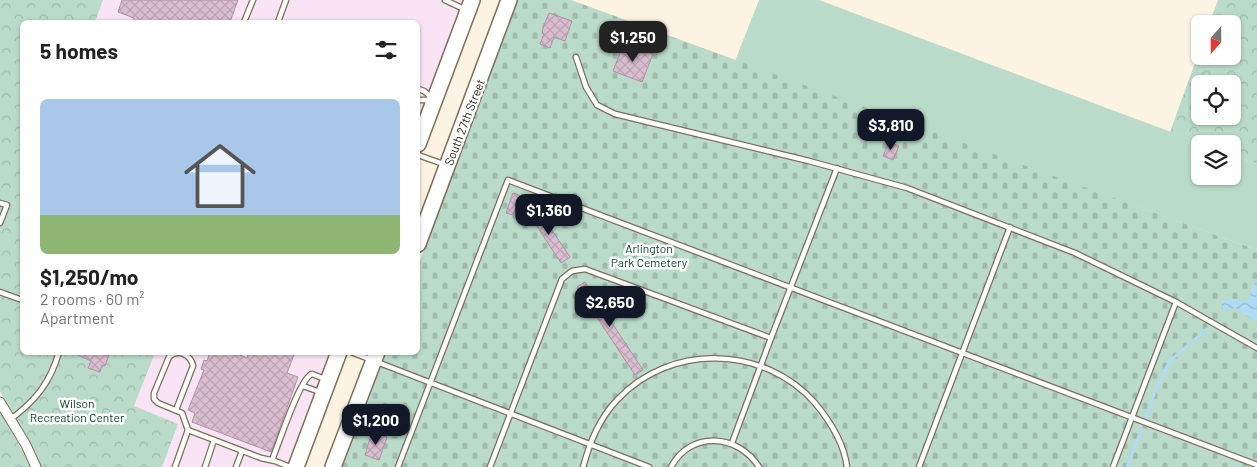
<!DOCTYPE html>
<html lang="en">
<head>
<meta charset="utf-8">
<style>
  :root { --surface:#fff; --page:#f6f6f6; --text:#222; --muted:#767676; --line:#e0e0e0; --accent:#111827 }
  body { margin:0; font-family:Barlow,sans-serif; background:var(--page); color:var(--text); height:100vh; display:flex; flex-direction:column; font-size:19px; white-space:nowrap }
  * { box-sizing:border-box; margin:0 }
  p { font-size:16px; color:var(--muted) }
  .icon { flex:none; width:28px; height:28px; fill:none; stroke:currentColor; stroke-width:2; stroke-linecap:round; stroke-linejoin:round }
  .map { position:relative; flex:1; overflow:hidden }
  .side { position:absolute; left:20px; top:20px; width:400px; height:335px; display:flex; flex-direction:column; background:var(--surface); border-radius:8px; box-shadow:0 1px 4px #0004 }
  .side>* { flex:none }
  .needle { width:32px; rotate:200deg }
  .fabs { position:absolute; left:1191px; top:15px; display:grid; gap:10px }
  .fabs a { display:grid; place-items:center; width:50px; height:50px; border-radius:8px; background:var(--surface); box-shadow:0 1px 4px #0004; font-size:25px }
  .price { position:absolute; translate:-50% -42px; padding:0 11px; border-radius:10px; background:var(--accent); color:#fff; font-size:16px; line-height:32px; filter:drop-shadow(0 1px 2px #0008) }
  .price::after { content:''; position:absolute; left:50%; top:30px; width:15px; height:11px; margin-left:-8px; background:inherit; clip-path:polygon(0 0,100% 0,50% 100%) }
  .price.active { background:#222; color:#fff }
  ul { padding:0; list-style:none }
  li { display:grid; align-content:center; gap:10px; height:265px; padding:0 20px }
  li+li { border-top:1px solid var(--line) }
  li span { display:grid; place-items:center; height:155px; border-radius:8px; color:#555 }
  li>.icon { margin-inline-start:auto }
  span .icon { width:90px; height:90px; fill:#fffc; stroke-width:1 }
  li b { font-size:21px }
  h2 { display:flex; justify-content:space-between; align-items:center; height:60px; padding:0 20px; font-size:21px }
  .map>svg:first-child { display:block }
  .commercial { fill:#f8e4f4 }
  .grass { fill:#badbc9 }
  .cemetery { fill:url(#cemetery-stones) }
  .park { fill:url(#park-crowns); fill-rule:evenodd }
  .water { fill:url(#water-waves) }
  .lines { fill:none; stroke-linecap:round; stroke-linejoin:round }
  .stream { stroke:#b0dbf4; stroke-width:3 }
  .building { fill:url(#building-cross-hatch); stroke:#ad92a4 }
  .lane-casing { stroke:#7d6f57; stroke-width:7 }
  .street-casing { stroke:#7d6f57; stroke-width:11 }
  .primary-casing { stroke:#7d6f57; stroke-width:18 }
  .lane { stroke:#fff; stroke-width:4.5 }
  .street { stroke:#fff; stroke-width:9 }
  .primary { stroke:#fff; stroke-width:15 }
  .labels { text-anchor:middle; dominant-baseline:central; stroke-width:5; stroke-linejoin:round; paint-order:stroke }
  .street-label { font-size:12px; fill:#211b12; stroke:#fff }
  .park-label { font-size:12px; fill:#0d452e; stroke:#fff }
</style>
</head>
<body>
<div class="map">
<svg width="1257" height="467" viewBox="0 0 1257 467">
  <defs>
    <pattern id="cemetery-stones" width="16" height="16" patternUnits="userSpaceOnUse" patternTransform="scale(1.25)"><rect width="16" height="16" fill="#badbc9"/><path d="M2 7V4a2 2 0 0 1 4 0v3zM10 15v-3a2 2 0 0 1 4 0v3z" fill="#a0bbac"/></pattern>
    <pattern id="park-crowns" width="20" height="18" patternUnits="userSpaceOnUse" patternTransform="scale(1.25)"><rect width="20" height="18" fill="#badbc9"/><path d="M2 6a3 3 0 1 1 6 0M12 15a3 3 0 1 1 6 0" fill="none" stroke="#a0bbac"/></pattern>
    <pattern id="water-waves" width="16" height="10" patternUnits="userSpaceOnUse" patternTransform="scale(1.25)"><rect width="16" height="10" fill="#b0dbf4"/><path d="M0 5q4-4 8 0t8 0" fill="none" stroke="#97bbd0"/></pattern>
    <pattern id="building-cross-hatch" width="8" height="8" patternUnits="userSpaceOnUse" patternTransform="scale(1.25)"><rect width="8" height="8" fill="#dabed0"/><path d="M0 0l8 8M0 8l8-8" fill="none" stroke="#bba3b2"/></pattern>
  </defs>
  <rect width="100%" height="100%" fill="#fdf3e3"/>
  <g class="commercial">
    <path d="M 103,0 L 467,0 L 418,130 L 418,22 L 95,22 Z"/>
    <path d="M 155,353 L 333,353 L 289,467 L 162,467 L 178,424 L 134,407 Z"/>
  </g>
  <path class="grass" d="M 759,0 L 819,0 L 1203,144 L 1200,144 L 1200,176 L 1232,176 L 1233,155 L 1257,164 L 1257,250 L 735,61 Z"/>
  <path class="cemetery" d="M 518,0 L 571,0 L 1257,250 L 1257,467 L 341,467 L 385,353 L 418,352 L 418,266 Z"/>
  <g class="park">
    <path d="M 0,0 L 103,0 L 95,22 L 22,22 L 22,352 L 155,353 L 134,406 L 178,424 L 162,467 L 41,467 L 31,443 L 0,392 Z"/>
    <path d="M 1218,0 L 1257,0 L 1257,164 L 1233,155 L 1232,144 L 1203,144 L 1170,132 L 1200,49 L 1200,56 L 1232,56 L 1232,24 L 1209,24 ZM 1200,84 L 1232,84 L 1232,116 L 1200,116 Z"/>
    <path d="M 0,412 L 25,455 L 30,467 L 0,467 Z"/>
  </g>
  <path class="water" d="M 1257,278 L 1257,321 L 1246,316 L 1236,308 L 1223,310 L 1222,300 L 1236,299 L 1247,302 Z"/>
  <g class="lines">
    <g class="stream">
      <path d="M 1146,418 L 1156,388 L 1170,361 L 1207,329"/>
      <path d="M 1127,467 L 1142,429"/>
    </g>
  </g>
  <g class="building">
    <path d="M 122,0 L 238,0 L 230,22 L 132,22 L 134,18 L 118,12 Z"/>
    <path d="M 549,13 L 572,21 L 565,41 L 554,37 L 550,48 L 540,44 L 544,34 L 542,33 L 543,28 Z"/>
    <path d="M 624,43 L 653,54 L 642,82 L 613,71 Z"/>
    <path d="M 889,142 L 899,146 L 893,160 L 883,156 Z"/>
    <path d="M 513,193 L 520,196 L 513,215 L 506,213 Z"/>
    <path d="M 537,208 L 570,257 L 561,263 L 529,214 Z"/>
    <path d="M 585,282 L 643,370 L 635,375 L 577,287 Z"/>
    <path d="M 71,352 L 110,352 L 105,366 L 102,365 L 100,372 L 88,368 L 91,361 Z"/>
    <path d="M 210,352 L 233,352 L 247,358 L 249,352 L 295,352 L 287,373 L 298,377 L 271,452 L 192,422 L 195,413 L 188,410 L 204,370 L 201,369 L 204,360 L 207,361 Z"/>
    <path d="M 372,432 L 387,437 L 379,460 L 365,455 Z"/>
  </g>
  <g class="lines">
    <g class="lane-casing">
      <g id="lane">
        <path d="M 445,0 L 466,10"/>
        <path d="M 244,22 L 253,0"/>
        <path d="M 278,22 L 286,0"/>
        <path d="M 576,57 L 586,87 L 597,105 L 615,114 L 809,161 L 907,188 L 1075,253 L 1176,302 L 1257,348"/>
        <path d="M 418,89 L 424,91 L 431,97"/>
        <path d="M 418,100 L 431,100"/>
        <path d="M 418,155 L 446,165"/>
        <path d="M 0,203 L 7,205 L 0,223"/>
        <path d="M 0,292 L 22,300"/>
        <path d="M 771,338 L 837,168"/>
        <path d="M 351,352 L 649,467"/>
        <path d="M 303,386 L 320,392"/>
        <path d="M 11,419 C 36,400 50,383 59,352"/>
        <path d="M 188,430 L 261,458 L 275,461 L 290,467"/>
        <path d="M 272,460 C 278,446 300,377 312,374 L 325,379"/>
        <path d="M 175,467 L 188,430 L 182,413 L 158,403 L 154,399 L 154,393 L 169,357 C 178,348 191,355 193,366 L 176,410"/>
        <path d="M 205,467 L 214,440"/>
        <path d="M 236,467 L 242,451"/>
        <path d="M 398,467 L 508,180 L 1257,465"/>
        <path d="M 490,467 L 562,279 L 572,271 L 585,269 L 771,338 L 732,443"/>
        <path d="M 583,467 C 590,442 599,419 617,400 C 670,343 764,345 815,403 C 830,421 844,443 847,467"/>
        <path d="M 671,467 C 691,430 738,434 759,467"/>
        <path d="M 919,467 L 1010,227"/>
        <path d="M 1113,467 L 1176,302"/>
      </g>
    </g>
    <g class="street-casing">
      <path id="street" d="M 0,402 L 26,445 L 36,467"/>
    </g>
    <g class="primary-casing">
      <g id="primary">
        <path d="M 418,144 L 472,0"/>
        <path d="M 418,244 L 509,0"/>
        <path d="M 296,467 L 339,352"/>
        <path d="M 333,467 L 377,352"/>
      </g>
    </g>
    <use href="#lane" class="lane"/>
    <use href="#street" class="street"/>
    <use href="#primary" class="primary"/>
  </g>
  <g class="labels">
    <g class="street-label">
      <text transform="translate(464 122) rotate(-69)">South 27th Street</text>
    </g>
    <g class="park-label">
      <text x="649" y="248">Arlington<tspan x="649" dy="14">Park Cemetery</tspan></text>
      <text x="77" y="403">Wilson<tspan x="77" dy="14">Recreation Center</tspan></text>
    </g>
  </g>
</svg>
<div class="fabs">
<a><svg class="needle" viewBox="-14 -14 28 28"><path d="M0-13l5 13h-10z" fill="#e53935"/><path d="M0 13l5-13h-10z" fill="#767676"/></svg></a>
<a><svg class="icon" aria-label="locate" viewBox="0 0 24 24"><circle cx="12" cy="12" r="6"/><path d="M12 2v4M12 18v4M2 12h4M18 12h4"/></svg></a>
<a><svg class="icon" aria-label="layers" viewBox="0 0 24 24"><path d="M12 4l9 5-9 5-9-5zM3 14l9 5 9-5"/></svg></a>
</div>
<b class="price active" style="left:633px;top:63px">$1,250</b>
<b class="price" style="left:891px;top:151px">$3,810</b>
<b class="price" style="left:549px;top:236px">$1,360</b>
<b class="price" style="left:610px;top:328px">$2,650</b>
<b class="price" style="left:376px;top:446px">$1,200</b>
<section class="side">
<h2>5 homes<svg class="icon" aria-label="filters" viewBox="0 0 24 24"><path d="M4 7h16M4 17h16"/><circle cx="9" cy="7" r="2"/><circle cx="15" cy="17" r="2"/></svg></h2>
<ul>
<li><span style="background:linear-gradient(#a9c7e8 75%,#8fb573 0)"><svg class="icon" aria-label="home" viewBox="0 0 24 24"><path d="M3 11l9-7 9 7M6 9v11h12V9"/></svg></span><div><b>$1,250/mo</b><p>2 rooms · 60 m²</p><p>Apartment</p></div></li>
</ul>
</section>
</div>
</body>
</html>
